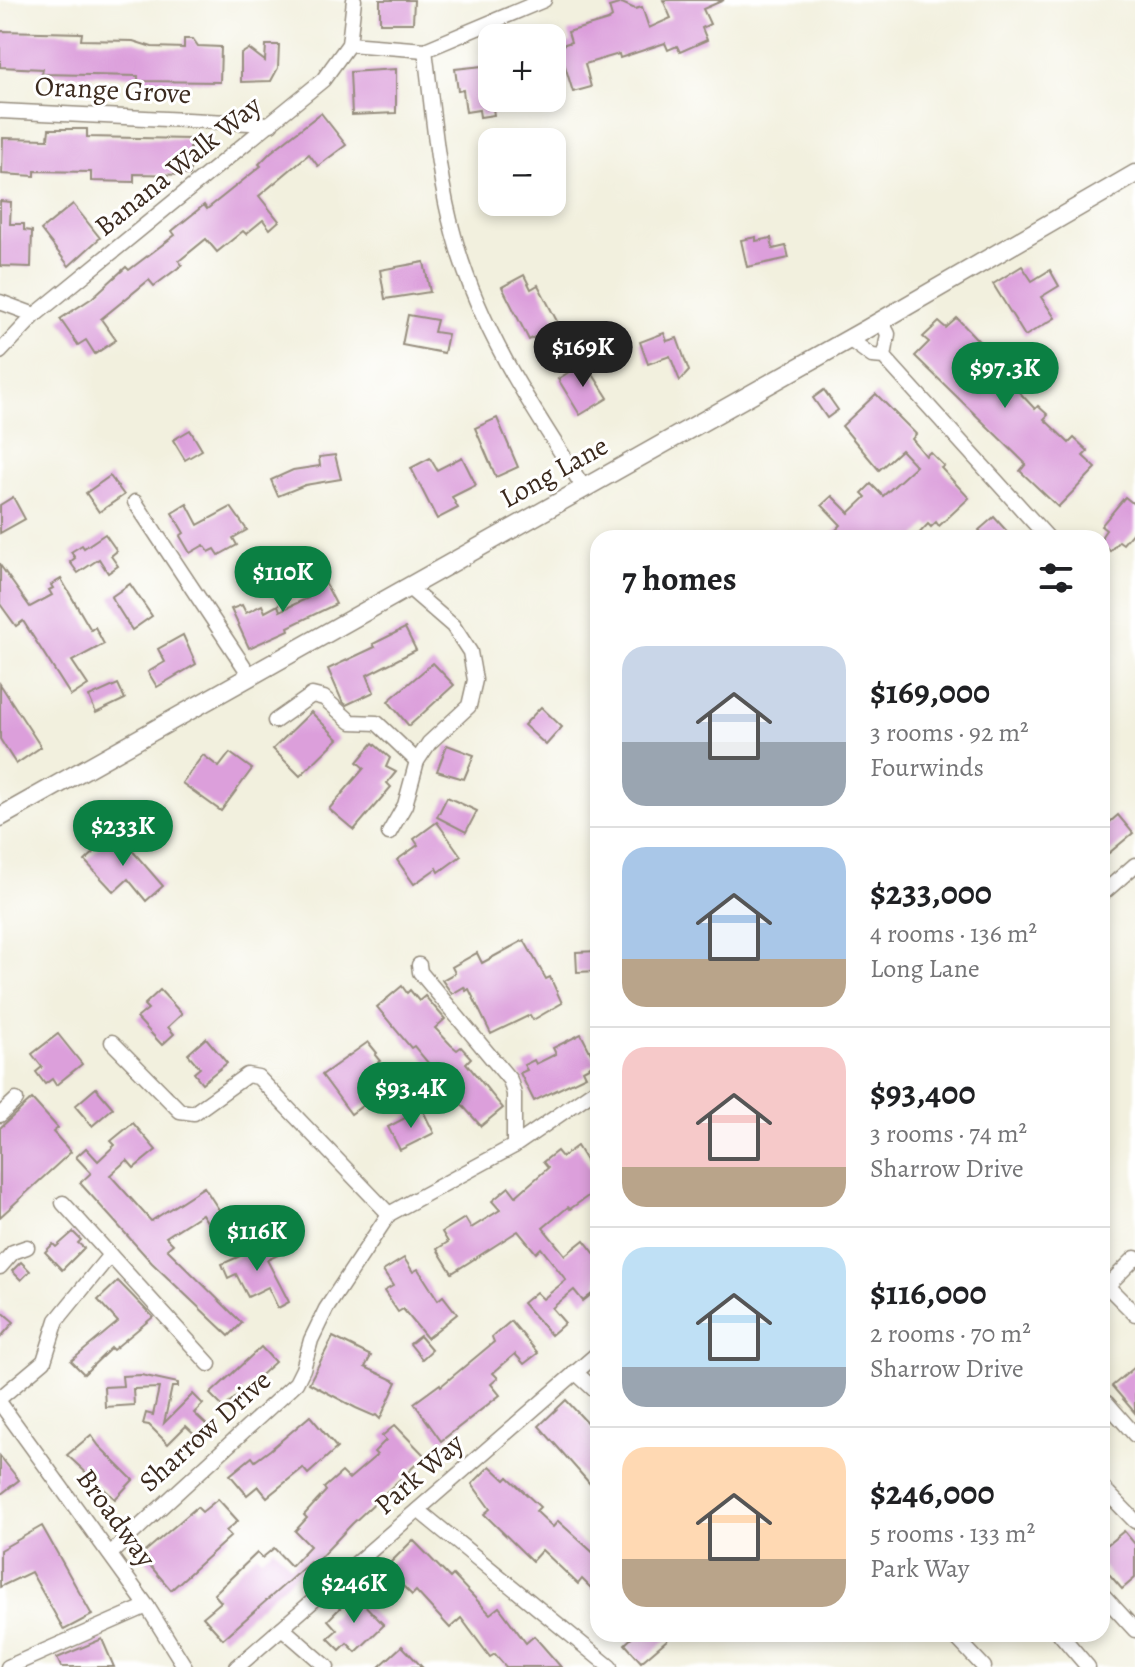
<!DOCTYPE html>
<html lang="en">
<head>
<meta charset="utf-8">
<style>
  :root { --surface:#fff; --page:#f6f6f6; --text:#202124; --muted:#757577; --line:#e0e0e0; --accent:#0b8043 }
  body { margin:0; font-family:Alegreya,serif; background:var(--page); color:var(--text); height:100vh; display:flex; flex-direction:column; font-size:30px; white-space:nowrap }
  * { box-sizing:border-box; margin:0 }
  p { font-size:26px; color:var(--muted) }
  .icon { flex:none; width:44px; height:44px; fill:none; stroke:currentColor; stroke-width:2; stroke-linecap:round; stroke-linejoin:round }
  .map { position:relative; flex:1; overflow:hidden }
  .panel { position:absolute; left:590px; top:530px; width:520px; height:1112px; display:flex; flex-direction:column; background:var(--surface); border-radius:24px; box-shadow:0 4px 12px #0003 }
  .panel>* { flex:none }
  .tools { position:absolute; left:478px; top:24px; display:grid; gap:16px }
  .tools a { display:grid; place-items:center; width:88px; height:88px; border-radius:16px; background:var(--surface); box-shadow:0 4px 12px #0003; font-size:40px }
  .price { position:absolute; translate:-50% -68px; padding:0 18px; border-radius:28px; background:var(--accent); color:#fff; font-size:26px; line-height:52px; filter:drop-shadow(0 2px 4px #0008) }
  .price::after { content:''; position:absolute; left:50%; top:48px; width:24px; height:18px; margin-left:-12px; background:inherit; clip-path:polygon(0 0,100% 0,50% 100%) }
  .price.active { background:#222; color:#fff }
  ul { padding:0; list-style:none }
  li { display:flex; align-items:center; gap:24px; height:200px; padding:0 32px }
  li+li { border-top:2px solid var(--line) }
  li span { display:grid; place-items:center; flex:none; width:224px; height:160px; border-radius:24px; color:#555 }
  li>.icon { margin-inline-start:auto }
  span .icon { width:96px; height:96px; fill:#fffc; stroke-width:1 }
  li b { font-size:34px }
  h2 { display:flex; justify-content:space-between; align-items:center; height:96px; padding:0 32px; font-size:34px }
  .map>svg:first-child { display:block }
  .building { fill:#dc9fdb }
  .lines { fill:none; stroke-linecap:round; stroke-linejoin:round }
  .minor-casing { stroke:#968d7e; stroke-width:17 }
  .major-casing { stroke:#968d7e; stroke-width:21 }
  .minor { stroke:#fff; stroke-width:14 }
  .major { stroke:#fff; stroke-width:18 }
  .labels { text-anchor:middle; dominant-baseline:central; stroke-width:6; stroke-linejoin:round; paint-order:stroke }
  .street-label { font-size:28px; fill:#3b2a1e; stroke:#fff }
</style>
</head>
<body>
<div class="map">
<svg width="1135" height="1667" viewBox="0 0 1135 1667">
  <rect width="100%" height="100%" fill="#fff"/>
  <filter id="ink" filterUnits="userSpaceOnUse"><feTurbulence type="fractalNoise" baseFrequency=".0125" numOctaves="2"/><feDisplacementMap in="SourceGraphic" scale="16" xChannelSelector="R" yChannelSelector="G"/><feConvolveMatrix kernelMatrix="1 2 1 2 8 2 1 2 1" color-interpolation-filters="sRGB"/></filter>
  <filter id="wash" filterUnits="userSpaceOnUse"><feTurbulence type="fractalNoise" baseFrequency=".006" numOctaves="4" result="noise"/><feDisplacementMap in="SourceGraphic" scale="32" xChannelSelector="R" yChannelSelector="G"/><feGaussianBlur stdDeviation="1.8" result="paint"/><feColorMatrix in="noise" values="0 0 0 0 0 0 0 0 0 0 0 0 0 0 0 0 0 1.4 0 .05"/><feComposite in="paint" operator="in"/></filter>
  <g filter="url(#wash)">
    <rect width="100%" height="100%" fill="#f2f0de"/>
    <g id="blocks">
      <g class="building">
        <path d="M 380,0 L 414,0 L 413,23 L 380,23 Z"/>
        <path d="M 663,0 L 724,0 L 703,9 L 710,24 L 702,28 L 707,40 L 680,52 L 677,46 L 668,50 L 665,43 L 620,58 L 619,54 L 585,64 L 591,87 L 573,92 L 559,46 L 571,42 L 568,32 L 608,20 L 612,17 L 609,7 L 622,3 L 635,9 L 642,7 L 649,28 L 671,18 Z"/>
        <path d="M 0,31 L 82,33 L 81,40 L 133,41 L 152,47 L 184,48 L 184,39 L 193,39 L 198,46 L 221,47 L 220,82 L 138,81 L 138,76 L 42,74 L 43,69 L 0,67 Z"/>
        <path d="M 266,45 L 279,45 L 278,68 L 271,81 L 241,82 L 241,54 L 249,49 L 265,61 Z"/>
        <path d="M 492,65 L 492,98 L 525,98 L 526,101 L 493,109 L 494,115 L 480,117 L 479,110 L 466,112 L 463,90 L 458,91 L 455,69 Z"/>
        <path d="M 396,69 L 396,113 L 352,115 L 350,72 Z"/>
        <path d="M 321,113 L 346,145 L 318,166 L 309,154 L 259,196 L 279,221 L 270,229 L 263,220 L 246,234 L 243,231 L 217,252 L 206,239 L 179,261 L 182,265 L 154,286 L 149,280 L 101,319 L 116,340 L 95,354 L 86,340 L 78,345 L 60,319 L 92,298 L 126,267 L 129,270 L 175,235 L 172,231 L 204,205 L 207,209 L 261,166 L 259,164 L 271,152 Z"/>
        <path d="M 49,129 L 87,129 L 87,137 L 190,139 L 190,175 L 134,174 L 134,182 L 91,181 L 91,172 L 35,171 L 35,176 L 2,174 L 3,138 L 48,139 Z"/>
        <path d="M 0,201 L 11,202 L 10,224 L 24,224 L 24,230 L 32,231 L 31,267 L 0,266 Z"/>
        <path d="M 73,204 L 100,238 L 69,266 L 41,230 Z"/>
        <path d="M 756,237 L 756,241 L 771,238 L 773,249 L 786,246 L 789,258 L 747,267 L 741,240 Z"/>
        <path d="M 424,262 L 430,292 L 385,299 L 380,270 Z"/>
        <path d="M 1022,266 L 1032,281 L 1050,270 L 1059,286 L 1041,297 L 1055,318 L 1025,336 L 993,284 Z"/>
        <path d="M 524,275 L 531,289 L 538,285 L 559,325 L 529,340 L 502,287 Z"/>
        <path d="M 408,315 L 437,320 L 434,332 L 448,334 L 444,353 L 402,345 Z"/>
        <path d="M 957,318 L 1023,388 L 1019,392 L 1035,409 L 1038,406 L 1048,415 L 1044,419 L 1069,443 L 1074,438 L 1088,451 L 1083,456 L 1096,468 L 1058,507 L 1020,471 L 1026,464 L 915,356 L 929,342 L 923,337 L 939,322 L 946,328 Z"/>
        <path d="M 664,333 L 667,341 L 677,338 L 689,371 L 680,381 L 670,356 L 648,364 L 640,342 Z"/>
        <path d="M 585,362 L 608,398 L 580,415 L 558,379 Z"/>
        <path d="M 824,390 L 838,410 L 827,418 L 813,398 Z"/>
        <path d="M 876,394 L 916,434 L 912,439 L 926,456 L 930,452 L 944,466 L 941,468 L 969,498 L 939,526 L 936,522 L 931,527 L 928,524 L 915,538 L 828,538 L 841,525 L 822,505 L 832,496 L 849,513 L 866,497 L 862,493 L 871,484 L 883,496 L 916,466 L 901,450 L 879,470 L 842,426 Z"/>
        <path d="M 497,418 L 518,467 L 496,477 L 475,428 Z"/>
        <path d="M 190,430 L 202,450 L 185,460 L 173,440 Z"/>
        <path d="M 335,455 L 341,479 L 305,485 L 278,496 L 271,480 L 293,470 L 320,466 L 319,457 Z"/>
        <path d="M 462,457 L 476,485 L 452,497 L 458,508 L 437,519 L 411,468 L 430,458 L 437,470 Z"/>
        <path d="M 110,476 L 124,495 L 99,512 L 86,493 Z"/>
        <path d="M 13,497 L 25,519 L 0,533 L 0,505 Z"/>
        <path d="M 1125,497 L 1135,505 L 1135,530 L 1123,544 L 1119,541 L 1110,551 L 1102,544 L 1102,536 L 1106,530 L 1101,526 Z"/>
        <path d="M 187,504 L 198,525 L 231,507 L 247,530 L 233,538 L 237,545 L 219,555 L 215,549 L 209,552 L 204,545 L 190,553 L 180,536 L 184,533 L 172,513 Z"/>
        <path d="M 994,517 L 1013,538 L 986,538 L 979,530 Z"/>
        <path d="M 105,534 L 117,551 L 111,556 L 118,566 L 108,573 L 99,559 L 78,573 L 70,562 L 75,558 L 71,552 L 82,545 L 84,548 Z"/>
        <path d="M 0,565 L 30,607 L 52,595 L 49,590 L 53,588 L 51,585 L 61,579 L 91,630 L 95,627 L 104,644 L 72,661 L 88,685 L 71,696 L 23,621 L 16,626 L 0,604 Z"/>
        <path d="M 319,571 L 336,604 L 288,627 L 289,630 L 249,648 L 231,609 L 242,605 L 246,613 L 262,605 L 265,612 L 278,605 L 280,611 L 308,598 L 304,590 L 312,587 L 307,577 Z"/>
        <path d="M 130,584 L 152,616 L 132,630 L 111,597 Z"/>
        <path d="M 405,628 L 416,650 L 367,675 L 374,692 L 346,705 L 342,701 L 328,669 L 375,647 L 373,644 Z"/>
        <path d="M 183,635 L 196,664 L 157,687 L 148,672 L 165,662 L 158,649 Z"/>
        <path d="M 433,663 L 454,685 L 409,726 L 388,701 Z"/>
        <path d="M 0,684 L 41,747 L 16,764 L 0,739 Z"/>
        <path d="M 118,684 L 125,699 L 96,713 L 89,697 Z"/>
        <path d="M 541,707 L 562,727 L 546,745 L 524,725 Z"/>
        <path d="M 311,712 L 338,739 L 300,776 L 273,749 Z"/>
        <path d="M 373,743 L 390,758 L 386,767 L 396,772 L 387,783 L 391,787 L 354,830 L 329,809 L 364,768 L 357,762 Z"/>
        <path d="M 447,745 L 474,755 L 464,779 L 437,771 Z"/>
        <path d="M 230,753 L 252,769 L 221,811 L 182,783 L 203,755 L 219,767 Z"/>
        <path d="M 447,797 L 477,811 L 466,832 L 437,817 Z"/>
        <path d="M 1118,815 L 1133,833 L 1109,853 L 1102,844 L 1102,829 Z"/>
        <path d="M 437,822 L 461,856 L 439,872 L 437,868 L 414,884 L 397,860 L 418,845 L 414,839 Z"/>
        <path d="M 116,832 L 163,886 L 146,901 L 128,879 L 114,892 L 85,861 Z"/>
        <path d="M 524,940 L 546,979 L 550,977 L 562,1003 L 533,1020 L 530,1015 L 491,1034 L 469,989 L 466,991 L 464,987 L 452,994 L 442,980 L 455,973 L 452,967 L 477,953 L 482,963 Z"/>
        <path d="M 598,951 L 598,971 L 577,972 L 576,952 Z"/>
        <path d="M 402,986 L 407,993 L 410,990 L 419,1001 L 425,996 L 445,1019 L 435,1028 L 451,1045 L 457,1050 L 461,1047 L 471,1058 L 466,1063 L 503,1108 L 481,1126 L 427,1066 L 429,1064 L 414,1046 L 411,1048 L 377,1007 Z"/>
        <path d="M 160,990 L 182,1014 L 168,1027 L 174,1034 L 162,1045 L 137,1018 L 148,1009 L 144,1005 Z"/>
        <path d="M 58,1034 L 82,1064 L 56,1085 L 52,1079 L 45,1084 L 36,1072 L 42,1067 L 32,1054 Z"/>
        <path d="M 581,1034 L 596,1063 L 583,1070 L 586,1076 L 534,1101 L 520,1073 L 527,1070 L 524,1065 L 534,1060 L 536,1064 L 556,1054 L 553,1048 Z"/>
        <path d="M 206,1038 L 227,1063 L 202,1083 L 194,1073 L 200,1068 L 188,1054 Z"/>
        <path d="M 368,1042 L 377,1053 L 375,1055 L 380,1061 L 377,1063 L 386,1075 L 363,1094 L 369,1101 L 351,1114 L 322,1075 Z"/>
        <path d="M 96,1088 L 113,1108 L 92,1126 L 75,1106 Z"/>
        <path d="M 32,1099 L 58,1128 L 53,1132 L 71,1152 L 0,1217 L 0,1128 Z"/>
        <path d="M 422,1109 L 434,1133 L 400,1150 L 388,1127 Z"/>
        <path d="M 133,1123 L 156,1150 L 134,1168 L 127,1160 L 110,1175 L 151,1221 L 204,1187 L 227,1222 L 213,1231 L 202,1214 L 166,1237 L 173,1244 L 167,1249 L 242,1323 L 229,1336 L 152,1263 L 80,1183 L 91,1173 L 76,1157 L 86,1148 L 98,1161 L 115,1145 L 111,1141 Z"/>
        <path d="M 577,1146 L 598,1180 L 598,1189 L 570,1209 L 568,1207 L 543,1228 L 565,1255 L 584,1240 L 598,1258 L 598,1289 L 583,1301 L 574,1290 L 552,1308 L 565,1323 L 551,1335 L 523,1303 L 536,1292 L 543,1299 L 566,1280 L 541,1248 L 536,1253 L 518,1231 L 452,1273 L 437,1249 L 448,1242 L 442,1232 L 465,1218 L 471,1228 L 500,1210 L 492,1201 L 509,1187 L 516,1196 L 548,1168 L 543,1162 L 557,1151 L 562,1157 Z"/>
        <path d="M 73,1232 L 81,1240 L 78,1243 L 84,1248 L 62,1270 L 45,1252 L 53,1244 L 56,1247 Z"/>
        <path d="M 272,1242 L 278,1255 L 267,1260 L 289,1302 L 278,1308 L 268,1287 L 248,1297 L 236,1274 L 228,1278 L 222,1264 Z"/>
        <path d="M 404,1258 L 413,1272 L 418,1269 L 438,1300 L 443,1296 L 457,1314 L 427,1338 L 403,1309 L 398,1312 L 384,1291 L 393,1286 L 383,1271 Z"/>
        <path d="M 21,1262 L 30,1271 L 21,1280 L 12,1271 Z"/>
        <path d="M 118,1281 L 153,1317 L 113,1350 L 111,1348 L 84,1374 L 71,1361 L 118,1322 L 98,1300 Z"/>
        <path d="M 0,1310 L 14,1322 L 0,1338 Z"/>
        <path d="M 511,1321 L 538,1353 L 524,1364 L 515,1354 L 493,1373 L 498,1378 L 491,1384 L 500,1395 L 441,1441 L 414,1403 L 440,1384 L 441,1386 L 494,1342 L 492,1337 Z"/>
        <path d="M 420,1336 L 432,1350 L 422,1359 L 410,1344 Z"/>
        <path d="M 333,1337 L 371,1356 L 365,1367 L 397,1382 L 380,1419 L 376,1415 L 374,1416 L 356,1408 L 309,1383 Z"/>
        <path d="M 261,1347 L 275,1362 L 224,1408 L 210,1394 Z"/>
        <path d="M 1135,1367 L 1135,1413 L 1112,1386 Z"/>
        <path d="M 141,1375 L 178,1383 L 178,1387 L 172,1387 L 164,1423 L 193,1394 L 203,1404 L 194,1413 L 210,1428 L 200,1439 L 186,1426 L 168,1444 L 149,1425 L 143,1424 L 146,1413 L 153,1415 L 159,1388 L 133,1389 L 134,1405 L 105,1407 L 104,1387 L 123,1386 L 122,1376 Z"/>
        <path d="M 566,1400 L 592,1428 L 591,1430 L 598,1438 L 598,1493 L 539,1426 Z"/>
        <path d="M 310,1416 L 337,1448 L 308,1474 L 303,1468 L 267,1497 L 258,1486 L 247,1495 L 230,1475 L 252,1457 L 255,1461 L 270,1450 Z"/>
        <path d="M 395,1425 L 425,1456 L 352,1524 L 313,1565 L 310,1562 L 223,1639 L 203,1617 L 221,1602 L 214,1594 L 257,1553 L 262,1558 L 274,1548 L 291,1566 L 310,1546 L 295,1531 L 307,1518 L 304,1515 L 326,1491 L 324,1488 L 342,1472 L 349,1479 L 377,1455 L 374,1452 L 386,1440 L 382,1436 Z"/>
        <path d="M 91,1435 L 99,1446 L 133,1480 L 115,1499 L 67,1455 Z"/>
        <path d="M 0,1456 L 19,1480 L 0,1495 Z"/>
        <path d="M 490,1466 L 505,1480 L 508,1477 L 540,1507 L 536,1511 L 553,1527 L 558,1521 L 598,1557 L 598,1595 L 582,1579 L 578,1584 L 542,1550 L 532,1561 L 484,1514 L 490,1509 L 472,1484 Z"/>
        <path d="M 218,1499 L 238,1521 L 226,1531 L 231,1536 L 171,1590 L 141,1555 L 197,1507 L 202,1512 Z"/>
        <path d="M 42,1526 L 92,1615 L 64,1630 L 31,1572 L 0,1587 L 0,1550 Z"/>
        <path d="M 1124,1531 L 1135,1544 L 1135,1578 L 1122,1589 L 1102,1566 L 1102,1549 Z"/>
        <path d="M 413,1540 L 450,1578 L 453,1575 L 490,1614 L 499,1607 L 526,1643 L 534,1636 L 561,1667 L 506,1667 L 495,1654 L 490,1657 L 461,1618 L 450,1628 L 416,1591 L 412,1595 L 385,1568 Z"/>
        <path d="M 354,1594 L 384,1625 L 356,1652 L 347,1643 L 340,1650 L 328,1638 L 337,1630 L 328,1620 Z"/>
        <path d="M 636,1634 L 674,1634 L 641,1662 L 625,1644 Z"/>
        <path d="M 102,1639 L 114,1667 L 61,1667 L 57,1658 Z"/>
        <path d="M 402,1646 L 422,1667 L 379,1667 Z"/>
      </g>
    </g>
  </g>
  <g filter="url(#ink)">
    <use href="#blocks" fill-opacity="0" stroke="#968d7e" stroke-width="2"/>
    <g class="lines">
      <g class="minor-casing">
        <g id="minor">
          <path d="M 349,44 L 425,50 L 544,0"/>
          <path d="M 425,50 C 433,111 437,175 454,236 C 479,329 532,408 584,488"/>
          <path d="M 0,111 L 271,124"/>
          <path d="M 0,302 L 35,315"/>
          <path d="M 881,321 L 888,334 L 884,357"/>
          <path d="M 849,339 L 872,356 L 884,357 L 1048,538"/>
          <path d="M 0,352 L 35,315 L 323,80 L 349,44 L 354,0"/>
          <path d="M 135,502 L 251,677"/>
          <path d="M 275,721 L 312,695 L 324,698 L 351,722 L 377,723 L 417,761"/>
          <path d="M 389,833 L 405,805 L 417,761 L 429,743 L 469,706 L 475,680 L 470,652 L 453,626 L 408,587"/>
          <path d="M 1102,894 L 1135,865"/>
          <path d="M 419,965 L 420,972 L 510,1080 L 514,1094 L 514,1146"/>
          <path d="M 112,1042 L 180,1111 L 194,1113 L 247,1075 L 258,1077 L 389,1214"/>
          <path d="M 0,1115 L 16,1100"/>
          <path d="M 63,1203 L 209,1364"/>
          <path d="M 0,1267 L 13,1252 L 27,1247"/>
          <path d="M 1107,1286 L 1135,1314"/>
          <path d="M 1102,1291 L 1135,1258"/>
          <path d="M 575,1372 L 598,1393"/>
          <path d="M 0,1398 L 44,1361 L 57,1320 L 110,1255"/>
          <path d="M 0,1403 L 147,1606 L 185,1667"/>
          <path d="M 1107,1403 L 1135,1435"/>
          <path d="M 1102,1487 L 1135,1521"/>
          <path d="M 418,1510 L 610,1667"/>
          <path d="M 110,1554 L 296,1383 L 303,1369 L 311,1340 L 326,1309 L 389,1214 L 514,1146 L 598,1088"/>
          <path d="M 1102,1594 L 1135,1630"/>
          <path d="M 282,1628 L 327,1667"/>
          <path d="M 953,1634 L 984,1667"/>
          <path d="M 1060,1634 L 1088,1667"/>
          <path d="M 8,1667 L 147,1606"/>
          <path d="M 237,1667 L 598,1353"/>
        </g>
      </g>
      <g class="major-casing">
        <path id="major" d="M 0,817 L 867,329 L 1135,174"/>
      </g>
      <use href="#minor" class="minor"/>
      <use href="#major" class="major"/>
    </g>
  </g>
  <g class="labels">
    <g class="street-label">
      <text transform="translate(113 90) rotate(3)">Orange Grove</text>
      <text transform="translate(178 166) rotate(-39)">Banana Walk Way</text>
      <text transform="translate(554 472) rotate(-29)">Long Lane</text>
      <text transform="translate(205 1431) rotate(-42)">Sharrow Drive</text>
      <text transform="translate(419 1474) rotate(-41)">Park Way</text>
      <text transform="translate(116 1518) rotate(54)">Broadway</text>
    </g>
  </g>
</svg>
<div class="tools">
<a>+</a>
<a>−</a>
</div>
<b class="price active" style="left:583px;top:389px">$169K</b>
<b class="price" style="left:1005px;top:410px">$97.3K</b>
<b class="price" style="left:283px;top:614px">$110K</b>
<b class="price" style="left:123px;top:868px">$233K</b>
<b class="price" style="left:411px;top:1130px">$93.4K</b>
<b class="price" style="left:257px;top:1273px">$116K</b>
<b class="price" style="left:354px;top:1625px">$246K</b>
<section class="panel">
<h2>7 homes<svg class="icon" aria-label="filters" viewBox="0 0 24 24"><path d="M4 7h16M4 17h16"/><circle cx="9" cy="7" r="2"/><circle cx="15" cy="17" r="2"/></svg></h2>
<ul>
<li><span style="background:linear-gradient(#c9d6e8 60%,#9aa5b1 0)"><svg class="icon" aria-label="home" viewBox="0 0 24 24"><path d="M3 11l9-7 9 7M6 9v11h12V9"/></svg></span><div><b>$169,000</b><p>3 rooms · 92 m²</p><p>Fourwinds</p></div></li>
<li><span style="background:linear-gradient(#a9c7e8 70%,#b9a48a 0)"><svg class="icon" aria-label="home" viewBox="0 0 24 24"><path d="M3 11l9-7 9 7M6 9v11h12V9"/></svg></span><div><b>$233,000</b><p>4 rooms · 136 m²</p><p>Long Lane</p></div></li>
<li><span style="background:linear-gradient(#f6c9c9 75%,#b9a48a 0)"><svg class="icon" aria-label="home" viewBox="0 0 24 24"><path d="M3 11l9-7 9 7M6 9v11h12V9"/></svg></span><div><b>$93,400</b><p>3 rooms · 74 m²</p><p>Sharrow Drive</p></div></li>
<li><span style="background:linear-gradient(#bfe0f5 75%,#9aa5b1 0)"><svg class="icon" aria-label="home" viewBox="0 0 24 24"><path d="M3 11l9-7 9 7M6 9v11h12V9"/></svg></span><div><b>$116,000</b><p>2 rooms · 70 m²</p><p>Sharrow Drive</p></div></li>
<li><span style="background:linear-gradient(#ffd9b3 70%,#b9a48a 0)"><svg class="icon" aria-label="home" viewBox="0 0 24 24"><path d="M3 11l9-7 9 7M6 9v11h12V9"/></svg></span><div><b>$246,000</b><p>5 rooms · 133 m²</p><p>Park Way</p></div></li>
</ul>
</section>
</div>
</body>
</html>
